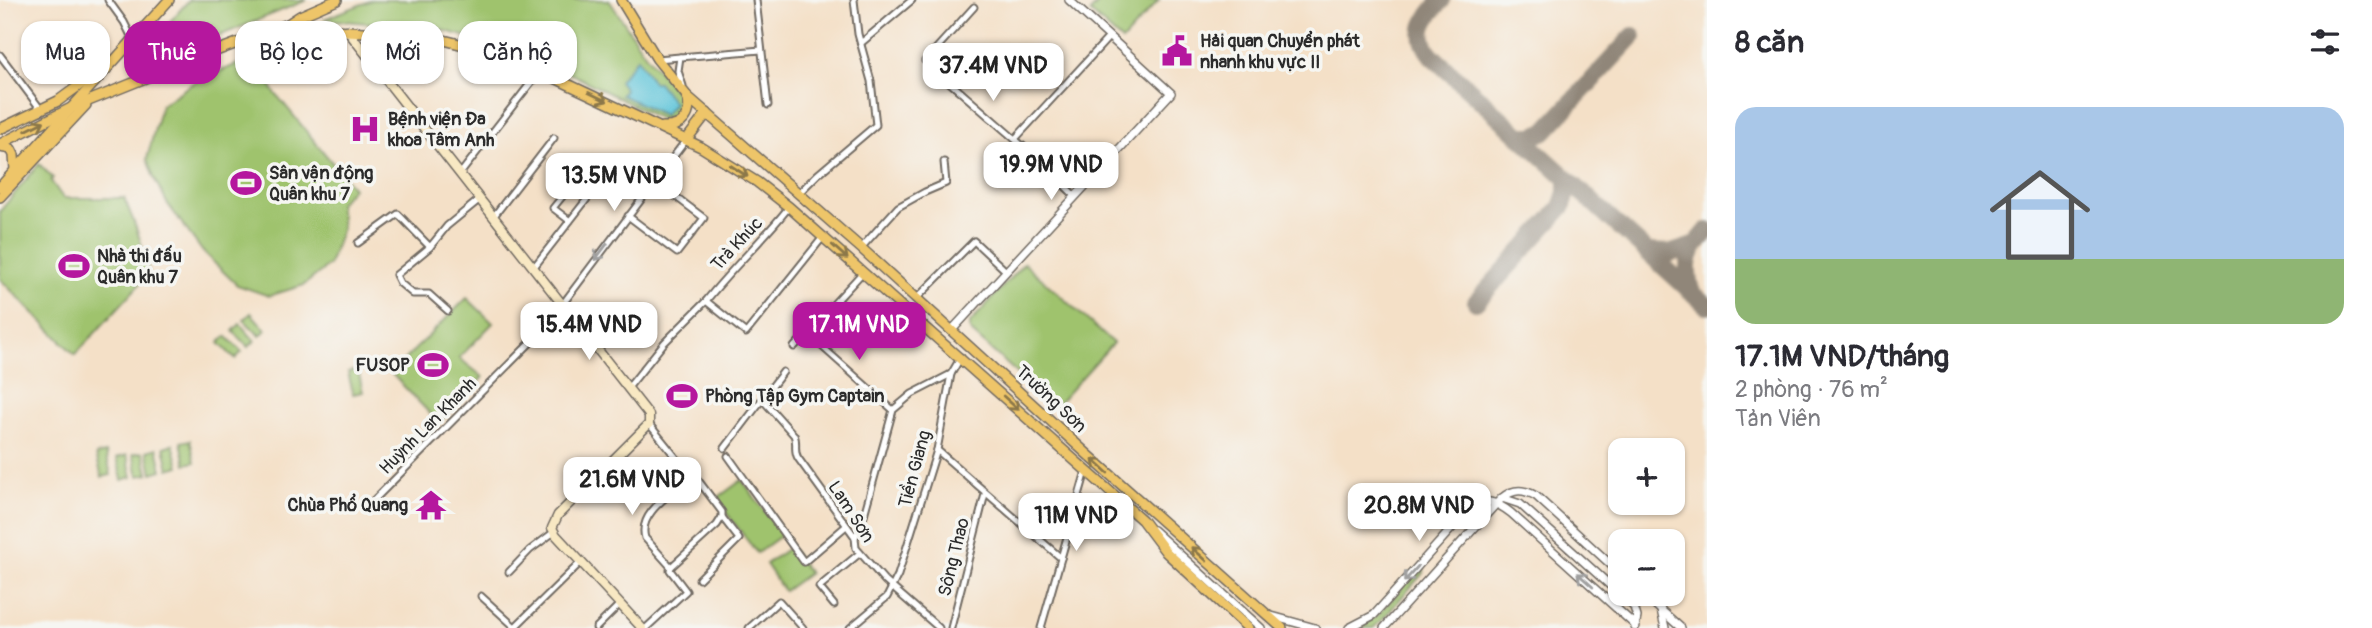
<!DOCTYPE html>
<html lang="vi">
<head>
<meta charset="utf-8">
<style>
  :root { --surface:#fff; --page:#f7f7f7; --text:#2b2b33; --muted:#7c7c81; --line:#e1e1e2; --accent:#b5179e }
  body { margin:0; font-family:Pangolin,sans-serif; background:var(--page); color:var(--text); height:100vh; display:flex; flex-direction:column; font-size:26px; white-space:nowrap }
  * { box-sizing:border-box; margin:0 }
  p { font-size:23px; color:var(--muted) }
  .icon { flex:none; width:38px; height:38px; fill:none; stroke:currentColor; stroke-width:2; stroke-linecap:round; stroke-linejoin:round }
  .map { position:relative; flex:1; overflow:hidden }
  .details { display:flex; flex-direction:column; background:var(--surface); width:665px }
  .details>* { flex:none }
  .top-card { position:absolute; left:21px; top:21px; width:665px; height:63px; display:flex; gap:14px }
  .buttons { position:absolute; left:1608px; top:438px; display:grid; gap:14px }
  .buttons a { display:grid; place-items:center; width:77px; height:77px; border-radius:14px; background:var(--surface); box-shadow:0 2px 5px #0004; font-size:35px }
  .price { position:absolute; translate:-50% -60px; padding:0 16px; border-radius:14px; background:#fff; color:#222; font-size:23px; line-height:46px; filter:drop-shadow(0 2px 4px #0008) }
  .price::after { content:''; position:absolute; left:50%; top:42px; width:21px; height:16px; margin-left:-10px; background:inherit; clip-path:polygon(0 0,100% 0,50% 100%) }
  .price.selected { background:var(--accent); color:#fff }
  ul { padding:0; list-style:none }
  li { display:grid; align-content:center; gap:14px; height:371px; padding:0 28px }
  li+li { border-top:2px solid var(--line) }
  li span { display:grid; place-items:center; height:217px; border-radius:21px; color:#555 }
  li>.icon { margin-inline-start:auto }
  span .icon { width:126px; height:126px; fill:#fffc; stroke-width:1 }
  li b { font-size:30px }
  h2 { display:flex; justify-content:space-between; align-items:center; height:84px; padding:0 28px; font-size:30px }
  .pill { padding:0 24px; border-radius:21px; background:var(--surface); box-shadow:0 2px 5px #0004; font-size:24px; line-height:63px }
  .pill.selected { background:var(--accent); color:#fff }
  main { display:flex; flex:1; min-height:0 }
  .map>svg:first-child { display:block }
  .green { fill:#9fc36d; stroke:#65774c; stroke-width:2 }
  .water { fill:#5dc4d9; stroke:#447882; stroke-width:2 }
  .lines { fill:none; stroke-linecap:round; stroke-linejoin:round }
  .taxiway { stroke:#908679; stroke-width:18 }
  .minor-casing { stroke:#716a62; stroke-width:9 }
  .tertiary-casing { stroke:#716a62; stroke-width:10 }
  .secondary-casing { stroke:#716a62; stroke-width:11 }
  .primary-casing { stroke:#716a62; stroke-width:12 }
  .minor { stroke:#fff; stroke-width:5 }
  .tertiary { stroke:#fff; stroke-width:7 }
  .secondary { stroke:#f8e8c3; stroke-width:8 }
  .primary { stroke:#eec569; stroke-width:9 }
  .oneway { stroke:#8c784a }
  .oneway2 { stroke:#a0a0a0 }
  .labels { text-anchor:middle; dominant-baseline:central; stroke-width:7; stroke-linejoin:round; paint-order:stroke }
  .poi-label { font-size:18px; font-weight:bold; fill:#2b2b2b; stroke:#f6f6f2; text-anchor:start }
  .street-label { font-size:18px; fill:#2b2b2b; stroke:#f6f6f2 }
</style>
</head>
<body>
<main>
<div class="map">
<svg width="1707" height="628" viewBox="0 0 1707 628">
  <rect width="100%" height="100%" fill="#f6f6f2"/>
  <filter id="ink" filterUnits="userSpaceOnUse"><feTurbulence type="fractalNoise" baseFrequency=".0143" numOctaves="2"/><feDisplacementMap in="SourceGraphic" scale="14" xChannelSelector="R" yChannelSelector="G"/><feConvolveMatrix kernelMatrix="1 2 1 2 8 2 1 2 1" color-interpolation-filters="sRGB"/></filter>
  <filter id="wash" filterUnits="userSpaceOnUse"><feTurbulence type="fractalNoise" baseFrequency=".00686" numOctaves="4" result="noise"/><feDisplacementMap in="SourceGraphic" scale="28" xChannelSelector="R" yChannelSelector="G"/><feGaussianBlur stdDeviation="1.57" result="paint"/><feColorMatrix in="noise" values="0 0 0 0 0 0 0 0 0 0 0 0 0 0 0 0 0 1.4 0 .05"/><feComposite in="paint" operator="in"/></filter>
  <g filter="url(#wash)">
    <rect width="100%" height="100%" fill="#f4e0c7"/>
    <g class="green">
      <path d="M 189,0 L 307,0 L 182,51 C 170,54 160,58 152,47 L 152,42 Z"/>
      <path d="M 372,0 L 609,0 L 645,54 L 681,98 C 685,107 683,114 675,119 L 660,119 L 538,57 L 442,30 L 324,19 Z"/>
      <path d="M 1101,0 L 1159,0 L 1122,41 L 1090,12 Z"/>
      <path d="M 254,57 L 275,93 L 353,188 L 339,203 L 342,228 L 329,265 L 304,285 L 269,296 L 237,285 L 203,252 L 167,203 L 154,178 L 147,159 L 161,105 L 193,83 Z"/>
      <path d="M 39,164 L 53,178 L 51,181 L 63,198 L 124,198 C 135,223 144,248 149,274 L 75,355 L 0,279 L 0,211 Z"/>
      <path d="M 1024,263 L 1113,343 L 1055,407 L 970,331 L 970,323 Z"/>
      <path d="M 467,298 L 493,323 L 459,358 L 483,377 L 439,423 L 391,373 Z"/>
      <path d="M 251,313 L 266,330 L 260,336 L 244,320 Z"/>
      <path d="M 240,324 L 255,341 L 248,347 L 233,331 Z"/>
      <path d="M 226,336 L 242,352 L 235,359 L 219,343 Z"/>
      <path d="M 358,370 L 363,392 L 353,394 L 348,372 Z"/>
      <path d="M 190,440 L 195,462 L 186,464 L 181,442 Z"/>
      <path d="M 173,444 L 179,466 L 169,469 L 164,447 Z"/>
      <path d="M 157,448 L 162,470 L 152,473 L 147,451 Z"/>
      <path d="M 143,452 L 148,474 L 138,476 L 133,454 Z"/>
      <path d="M 106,453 L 111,475 L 102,477 L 96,455 Z"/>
      <path d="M 127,455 L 132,477 L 122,480 L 117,458 Z"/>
      <path d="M 742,480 L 782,535 L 757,553 L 716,499 Z"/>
      <path d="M 790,547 L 809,573 L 784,591 L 766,564 Z"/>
      <path d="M 1420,568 L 1424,569 L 1424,572 L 1381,621 L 1373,628 L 1360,628 L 1377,616 Z"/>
    </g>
    <path class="water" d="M 637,58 L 653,82 L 658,82 L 674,103 L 664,115 L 621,95 L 625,89 L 619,81 Z"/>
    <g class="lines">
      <g class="taxiway">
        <path d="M 1442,0 C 1425,18 1413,34 1432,56 L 1707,306"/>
        <path d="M 1519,136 L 1533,136 L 1545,131 L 1633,36"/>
        <path d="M 1647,252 L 1672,253 L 1693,246"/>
        <path d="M 1691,291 C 1684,263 1688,252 1707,231"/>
        <path d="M 1476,302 L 1562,207 L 1567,193 L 1567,179"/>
      </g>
    </g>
  </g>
  <g filter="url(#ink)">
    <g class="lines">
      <g class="minor-casing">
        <g id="minor">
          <path d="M 108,0 L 124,22 L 133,40"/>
          <path d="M 756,0 L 768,105"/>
          <path d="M 974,7 L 925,61 L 1033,155 L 1075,196"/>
          <path d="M 861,43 L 912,0"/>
          <path d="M 0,55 L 42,111"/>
          <path d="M 680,57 L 678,71 L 683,86"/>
          <path d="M 657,59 L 761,50"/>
          <path d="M 1015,139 L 1109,37"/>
          <path d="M 460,174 L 540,71"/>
          <path d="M 799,193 L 817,175 L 876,125 L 871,81 L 858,34 L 854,0"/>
          <path d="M 494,216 L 554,138"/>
          <path d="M 628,216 L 677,253 L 704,218 L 655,181"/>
          <path d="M 358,243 L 398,214 L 430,247"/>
          <path d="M 861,248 L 898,207 L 925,192 L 946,183 L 944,162"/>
          <path d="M 534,267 L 608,172 L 608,170 L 592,160 L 553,208 L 570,221"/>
          <path d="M 917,298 L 974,241 L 1006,271"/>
          <path d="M 706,301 C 732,268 763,240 789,207"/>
          <path d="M 448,311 L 429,294 L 413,294 L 400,283 L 396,275 L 430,247 L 447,226 L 480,199"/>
          <path d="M 808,334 L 893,410"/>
          <path d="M 794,347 L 863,272"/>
          <path d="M 628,388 L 664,343 L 706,301 L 746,333 L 823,237"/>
          <path d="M 762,399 L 794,435 C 798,443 793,450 798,458 L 855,537 L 856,548 L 885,581 L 939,628"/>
          <path d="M 649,424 L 691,476 L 695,476 L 722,512 L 722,517 L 717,525 L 671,567"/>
          <path d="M 725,448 L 783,372"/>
          <path d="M 937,450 L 1061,558"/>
          <path d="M 728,456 L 804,562 L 846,526"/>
          <path d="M 372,502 L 544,329 L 686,140"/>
          <path d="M 855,537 L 861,526 L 893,410 L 912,394 L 951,374"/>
          <path d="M 509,572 L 530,550 L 554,532"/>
          <path d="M 699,579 L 739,539 L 722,517"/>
          <path d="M 481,596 L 516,628"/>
          <path d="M 834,605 L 819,587 L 860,553"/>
          <path d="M 515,627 L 581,562"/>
          <path d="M 596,628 L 620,604"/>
          <path d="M 646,628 L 686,591 L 670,570 L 671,567 L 645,538 C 637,512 675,492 691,476"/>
          <path d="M 749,628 L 779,601 L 803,628"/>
          <path d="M 850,628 L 887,597 L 898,575 L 937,450 L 951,374 L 961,357"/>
          <path d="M 951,628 L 985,494"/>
          <path d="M 1041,628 L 1086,471"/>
        </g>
      </g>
      <g class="tertiary-casing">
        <g id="tertiary">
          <path d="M 952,330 L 1171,93 L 1069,0"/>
          <path d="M 1502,498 L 1520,504 L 1634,607 L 1637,617 L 1635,627"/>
          <path d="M 1153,530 L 1261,628"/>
          <path d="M 1642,593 L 1681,628"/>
          <path d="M 1661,610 L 1665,628"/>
          <path d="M 1268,615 L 1315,628"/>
          <path d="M 1349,628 L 1374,615 L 1470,508 C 1485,497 1497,502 1511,513 L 1636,626"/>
          <path d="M 1384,628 L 1497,503 C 1509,490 1520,487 1536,496 L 1620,573"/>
        </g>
      </g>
      <g class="secondary-casing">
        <path id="secondary" d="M 347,30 L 649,415 L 649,424 L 558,515 L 552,528 L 556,535 L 642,628"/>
      </g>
      <g class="primary-casing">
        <g id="primary">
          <path d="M 621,0 L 657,59 L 687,96 L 861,248 L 1086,453 L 1282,628"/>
          <path d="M 288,24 L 300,16 L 337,0"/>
          <path d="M 141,31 C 141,57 141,62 168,69"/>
          <path d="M 375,66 L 381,48 L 394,33"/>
          <path d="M 663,127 C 683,128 693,114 687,96"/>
          <path d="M 0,129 L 58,101 L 99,71"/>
          <path d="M 687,139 L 707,113"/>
          <path d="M 0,144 L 71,108 L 168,69 L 288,24 L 308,28 L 432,37 L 495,53 L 540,71 L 701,147 L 757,182 L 789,207 L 1142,520 L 1166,552 L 1248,628"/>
          <path d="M 0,147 L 11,149 L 14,155 L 15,170"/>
          <path d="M 0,187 L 169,0"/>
          <path d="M 0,197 L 86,105"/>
        </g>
      </g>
      <use href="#minor" class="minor"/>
      <use href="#tertiary" class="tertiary"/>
      <use href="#secondary" class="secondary"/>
      <use href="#primary" class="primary"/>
    </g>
    <defs><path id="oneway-shaft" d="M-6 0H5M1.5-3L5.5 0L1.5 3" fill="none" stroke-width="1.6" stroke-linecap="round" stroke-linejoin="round" transform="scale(1.75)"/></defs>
    <g class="oneway">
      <use href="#oneway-shaft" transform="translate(598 97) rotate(25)"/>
      <use href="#oneway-shaft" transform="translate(35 126) rotate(-27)"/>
      <use href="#oneway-shaft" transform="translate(739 171) rotate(33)"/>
      <use href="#oneway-shaft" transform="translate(840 252) rotate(42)"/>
      <use href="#oneway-shaft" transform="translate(1011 403) rotate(42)"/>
      <use href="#oneway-shaft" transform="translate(1100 466) rotate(-138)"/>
      <use href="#oneway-shaft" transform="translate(1199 554) rotate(-138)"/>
    </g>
    <g class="oneway2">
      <use href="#oneway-shaft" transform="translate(601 252) rotate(127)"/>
      <use href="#oneway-shaft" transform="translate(1411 574) rotate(132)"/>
      <use href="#oneway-shaft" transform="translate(1585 580) rotate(-138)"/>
    </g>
  </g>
  <defs>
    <g id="civic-bare" transform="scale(2.415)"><path d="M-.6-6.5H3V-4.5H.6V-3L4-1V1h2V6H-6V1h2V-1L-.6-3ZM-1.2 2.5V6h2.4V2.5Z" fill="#b5179e" stroke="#f6f6f2" stroke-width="2.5" paint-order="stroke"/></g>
    <g id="hospital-bare" transform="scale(2.415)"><path d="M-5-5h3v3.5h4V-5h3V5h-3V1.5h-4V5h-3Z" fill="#b5179e" stroke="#f6f6f2" stroke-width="2.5" paint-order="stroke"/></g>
    <g id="stadium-bare" transform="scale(2.415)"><path d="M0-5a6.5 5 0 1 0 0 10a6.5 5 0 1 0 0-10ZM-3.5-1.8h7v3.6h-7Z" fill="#b5179e" stroke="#f6f6f2" stroke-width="2.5" paint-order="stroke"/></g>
    <g id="temple-bare" transform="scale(2.415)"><path d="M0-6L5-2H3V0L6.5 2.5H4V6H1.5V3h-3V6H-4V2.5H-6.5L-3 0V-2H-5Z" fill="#b5179e" stroke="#f6f6f2" stroke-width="2.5" paint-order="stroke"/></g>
  </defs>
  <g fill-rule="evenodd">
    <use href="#civic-bare" x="1177" y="51"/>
    <use href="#hospital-bare" x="365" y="129"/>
    <use href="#stadium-bare" x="246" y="183"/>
    <use href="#stadium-bare" x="74" y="266"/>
    <use href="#stadium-bare" x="433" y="365"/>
    <use href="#stadium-bare" x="682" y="396"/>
    <use href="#temple-bare" x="431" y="505"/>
  </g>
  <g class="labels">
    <g class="poi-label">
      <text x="1200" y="41">Hải quan Chuyển phát<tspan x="1200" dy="21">nhanh khu vực II</tspan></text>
      <text x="388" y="119">Bệnh viện Đa<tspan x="388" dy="21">khoa Tâm Anh</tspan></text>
      <text x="269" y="173">Sân vận động<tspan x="269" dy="21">Quân khu 7</tspan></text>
      <text x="97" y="256">Nhà thi đấu<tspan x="97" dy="21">Quân khu 7</tspan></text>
      <text x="410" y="365" text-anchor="end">FUSOP</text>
      <text x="705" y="396">Phòng Tập Gym Captain</text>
      <text x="408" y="505" text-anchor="end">Chùa Phổ Quang</text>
    </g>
    <g class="street-label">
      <text transform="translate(737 244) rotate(-47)">Trà Khúc</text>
      <text transform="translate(1051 399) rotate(43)">Trường Sơn</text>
      <text transform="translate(428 426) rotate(-45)">Huỳnh Lan Khanh</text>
      <text transform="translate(915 469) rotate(-75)">Tiền Giang</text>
      <text transform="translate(851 512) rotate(57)">Lam Sơn</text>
      <text transform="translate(954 557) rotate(-76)">Sông Thao</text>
    </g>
  </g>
</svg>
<div class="buttons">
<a>+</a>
<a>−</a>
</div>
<b class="price" style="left:993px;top:103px">37.4M VND</b>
<b class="price" style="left:1051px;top:202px">19.9M VND</b>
<b class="price" style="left:614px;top:213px">13.5M VND</b>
<b class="price" style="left:589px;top:362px">15.4M VND</b>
<b class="price selected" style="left:859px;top:362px">17.1M VND</b>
<b class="price" style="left:632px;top:517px">21.6M VND</b>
<b class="price" style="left:1419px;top:543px">20.8M VND</b>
<b class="price" style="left:1076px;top:553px">11M VND</b>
<div class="top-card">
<a class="pill">Mua</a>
<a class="pill selected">Thuê</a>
<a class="pill">Bộ lọc</a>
<a class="pill">Mới</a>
<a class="pill">Căn hộ</a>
</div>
</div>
<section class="details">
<h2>8 căn<svg class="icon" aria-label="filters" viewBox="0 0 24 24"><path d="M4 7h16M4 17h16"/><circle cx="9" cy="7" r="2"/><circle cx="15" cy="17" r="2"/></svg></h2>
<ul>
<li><span style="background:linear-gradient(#a9c7e8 70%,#8fb573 0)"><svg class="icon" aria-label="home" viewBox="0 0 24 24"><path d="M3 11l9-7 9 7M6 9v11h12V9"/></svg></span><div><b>17.1M VND/tháng</b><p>2 phòng · 76 m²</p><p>Tản Viên</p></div></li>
</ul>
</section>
</main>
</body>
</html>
